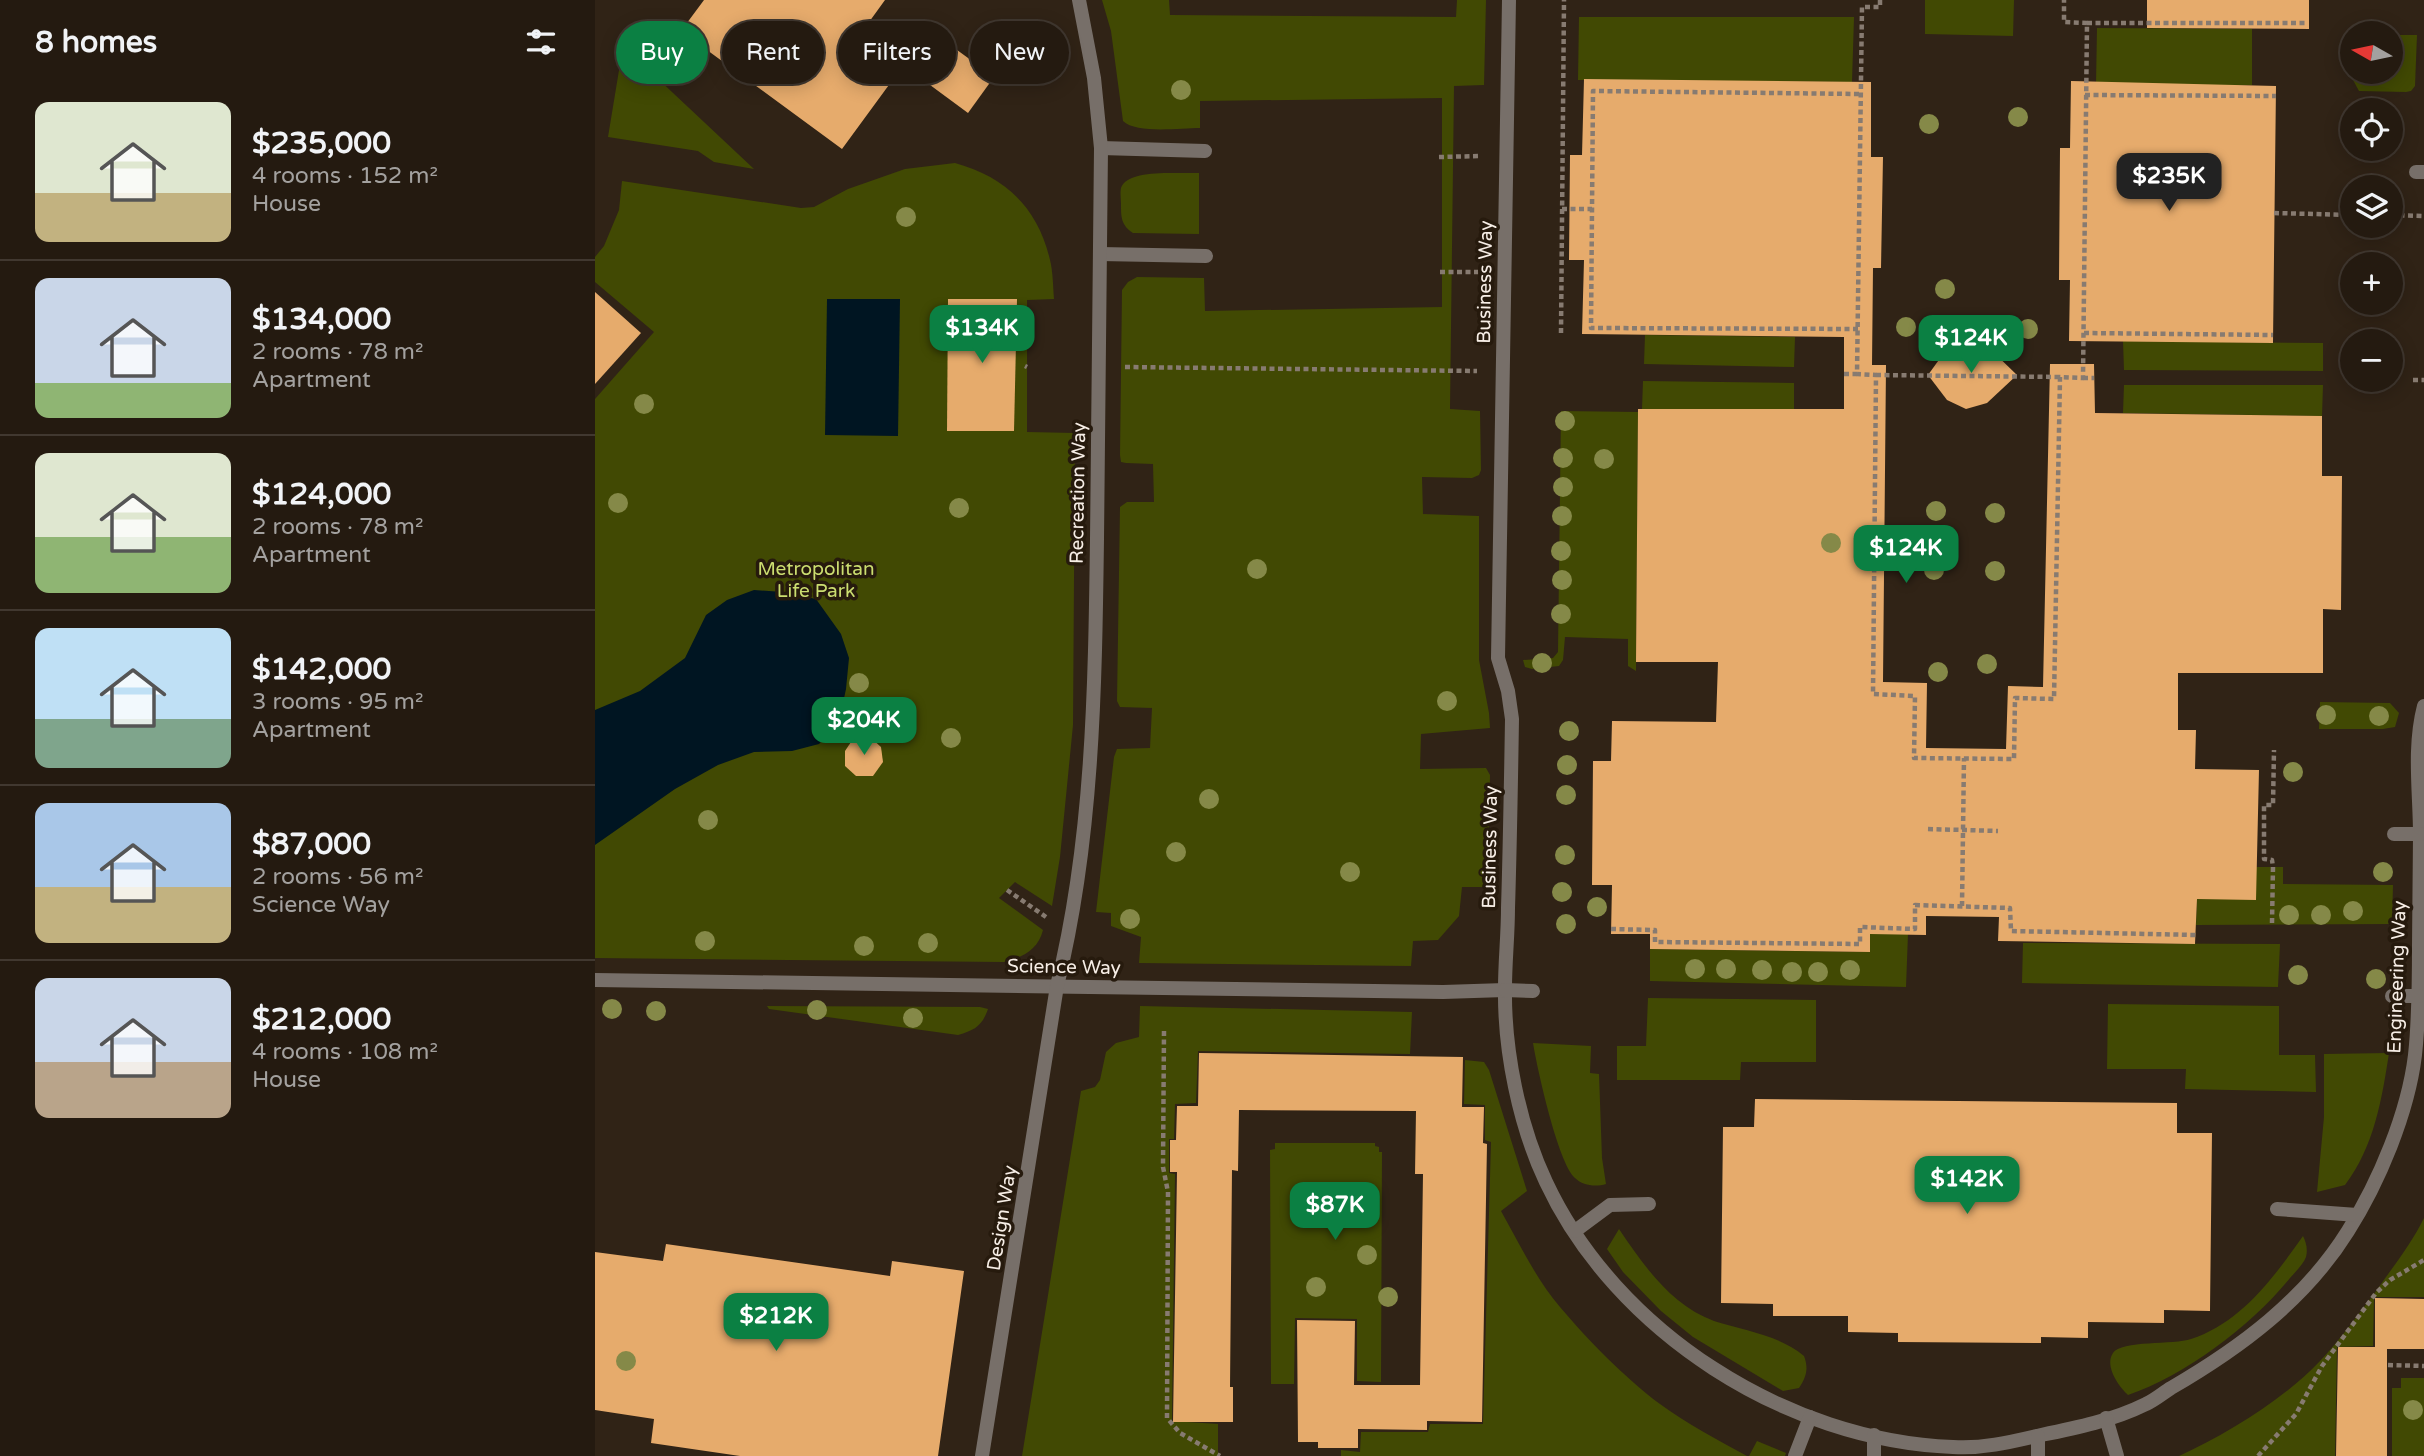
<!DOCTYPE html>
<html lang="en">
<head>
<meta charset="utf-8">
<style>
  :root { --surface:#241a10; --page:#2c2319; --text:#f1f3f6; --muted:#a3a19f; --line:#413830; --accent:#0b8043 }
  body { margin:0; font-family:"Varela Round",sans-serif; background:var(--page); color:var(--text); height:100vh; display:flex; flex-direction:column; font-size:26px; white-space:nowrap }
  * { box-sizing:border-box; margin:0 }
  p { font-size:23px; color:var(--muted) }
  .icon { flex:none; width:38px; height:38px; fill:none; stroke:currentColor; stroke-width:2; stroke-linecap:round; stroke-linejoin:round }
  .map { position:relative; flex:1; overflow:hidden }
  .side { display:flex; flex-direction:column; background:var(--surface); width:595px }
  .side>* { flex:none }
  .guide { position:absolute; left:21px; top:21px; width:665px; height:63px; display:flex; gap:14px }
  .needle { width:46px; rotate:279deg }
  .buttons { position:absolute; left:1745px; top:21px; display:grid; gap:14px }
  .buttons a { display:grid; place-items:center; width:63px; height:63px; border-radius:50%; background:var(--surface); box-shadow:0 4px 18px #0003,0 0 0 2px var(--line); font-size:35px }
  .price { position:absolute; translate:-50% -60px; padding:0 16px; border-radius:14px; background:var(--accent); color:#fff; font-size:23px; line-height:46px; filter:drop-shadow(0 2px 4px #0008) }
  .price::after { content:''; position:absolute; left:50%; top:42px; width:21px; height:16px; margin-left:-10px; background:inherit; clip-path:polygon(0 0,100% 0,50% 100%) }
  .price.on { background:#222; color:#fff }
  ul { padding:0; list-style:none }
  li { display:flex; align-items:center; gap:21px; height:175px; padding:0 35px }
  li+li { border-top:2px solid var(--line) }
  li span { display:grid; place-items:center; flex:none; width:196px; height:140px; border-radius:14px; color:#555 }
  li>.icon { margin-inline-start:auto }
  span .icon { width:84px; height:84px; fill:#fffc; stroke-width:1 }
  li b { font-size:30px }
  h2 { display:flex; justify-content:space-between; align-items:center; height:84px; padding:0 35px; font-size:30px }
  .pill { padding:0 24px; border-radius:32px; background:var(--surface); box-shadow:0 4px 18px #0003,0 0 0 2px var(--line); font-size:24px; line-height:63px }
  .pill.on { background:var(--accent); color:#fff }
  main { display:flex; flex:1; min-height:0 }
  .map>svg:first-child { display:block }
  .green { fill:#414903 }
  .water { fill:#001522 }
  .building { fill:#e6ab6c }
  .lines { fill:none; stroke-linecap:round; stroke-linejoin:round }
  .path { stroke:#877b71; stroke-width:4.5; stroke-dasharray:5 3.5; stroke-linecap:butt }
  .service { stroke:#776f69; stroke-width:14 }
  .pedestrian { stroke:#776f69; stroke-width:14 }
  .tree { fill:#858948 }
  .labels { text-anchor:middle; dominant-baseline:central; stroke-width:7; stroke-linejoin:round; paint-order:stroke }
  .street-label { font-size:19px; fill:#f7eee6; stroke:#261a0d }
  .park-label { font-size:19px; fill:#cbdd70; stroke:#261a0d }
</style>
</head>
<body>
<main>
<section class="side">
<h2>8 homes<svg class="icon" aria-label="filters" viewBox="0 0 24 24"><path d="M4 7h16M4 17h16"/><circle cx="9" cy="7" r="2"/><circle cx="15" cy="17" r="2"/></svg></h2>
<ul>
<li><span style="background:linear-gradient(#dfe7d0 65%,#c2b280 0)"><svg class="icon" aria-label="home" viewBox="0 0 24 24"><path d="M3 11l9-7 9 7M6 9v11h12V9"/></svg></span><div><b>$235,000</b><p>4 rooms · 152 m²</p><p>House</p></div></li>
<li><span style="background:linear-gradient(#c9d6e8 75%,#8fb573 0)"><svg class="icon" aria-label="home" viewBox="0 0 24 24"><path d="M3 11l9-7 9 7M6 9v11h12V9"/></svg></span><div><b>$134,000</b><p>2 rooms · 78 m²</p><p>Apartment</p></div></li>
<li><span style="background:linear-gradient(#dfe7d0 60%,#8fb573 0)"><svg class="icon" aria-label="home" viewBox="0 0 24 24"><path d="M3 11l9-7 9 7M6 9v11h12V9"/></svg></span><div><b>$124,000</b><p>2 rooms · 78 m²</p><p>Apartment</p></div></li>
<li><span style="background:linear-gradient(#bfe0f5 65%,#7fa58c 0)"><svg class="icon" aria-label="home" viewBox="0 0 24 24"><path d="M3 11l9-7 9 7M6 9v11h12V9"/></svg></span><div><b>$142,000</b><p>3 rooms · 95 m²</p><p>Apartment</p></div></li>
<li><span style="background:linear-gradient(#a9c7e8 60%,#c2b280 0)"><svg class="icon" aria-label="home" viewBox="0 0 24 24"><path d="M3 11l9-7 9 7M6 9v11h12V9"/></svg></span><div><b>$87,000</b><p>2 rooms · 56 m²</p><p>Science Way</p></div></li>
<li><span style="background:linear-gradient(#c9d6e8 60%,#b9a48a 0)"><svg class="icon" aria-label="home" viewBox="0 0 24 24"><path d="M3 11l9-7 9 7M6 9v11h12V9"/></svg></span><div><b>$212,000</b><p>4 rooms · 108 m²</p><p>House</p></div></li>
</ul>
</section>
<div class="map">
<svg width="1829" height="1456" viewBox="0 0 1829 1456">
  <rect width="100%" height="100%" fill="#302316"/>
  <g class="green">
    <path d="M 507,0 L 574,0 L 575,15 L 861,17 L 862,0 L 891,0 L 889,85 L 859,86 L 855,409 L 885,411 L 886,470 L 884,475 L 877,478 L 827,477 L 828,514 L 884,516 L 884,660 L 894,713 L 895,728 L 826,734 L 825,769 L 891,768 L 895,775 L 893,887 L 867,887 L 864,916 L 843,940 L 818,941 L 816,966 L 544,963 L 546,937 L 516,926 L 516,913 L 501,912 L 519,757 L 522,749 L 555,748 L 557,708 L 525,707 L 522,701 L 525,507 L 532,502 L 559,502 L 558,464 L 531,463 L 526,462 L 525,455 L 527,290 L 533,282 L 542,277 L 609,278 L 610,311 L 847,307 L 847,98 L 605,101 L 605,128 C 585,128 541,134 528,121 L 516,31 Z"/>
    <path d="M 1330,0 L 1419,0 L 1418,36 L 1330,34 Z"/>
    <path d="M 984,17 L 1259,17 L 1257,82 L 983,80 Z"/>
    <path d="M 1502,28 L 1657,29 L 1657,85 L 1501,85 Z"/>
    <path d="M 1798,35 L 1822,35 L 1820,86 L 1816,91 L 1811,92 L 1764,91 L 1758,80 L 1758,72 L 1796,72 L 1796,36 Z"/>
    <path d="M 28,46 L 159,169 L 119,162 L 103,151 L 13,137 Z"/>
    <path d="M 360,163 C 411,177 443,208 455,260 C 458,272 458,286 459,299 L 432,300 L 432,432 L 480,433 L 478,725 L 465,857 L 457,906 L 420,882 L 404,898 L 448,930 C 443,950 428,957 409,962 L 0,958 L 0,399 L 59,332 L 0,282 L 0,257 L 9,246 L 24,210 L 27,181 L 206,208 L 219,207 L 253,189 L 310,169 Z"/>
    <path d="M 604,173 L 604,234 L 538,233 C 526,225 526,217 526,204 C 526,200 525,192 526,188 C 532,168 586,174 604,173 Z"/>
    <path d="M 1050,335 L 1200,337 L 1199,367 L 1049,364 Z"/>
    <path d="M 1528,341 L 1728,343 L 1728,371 L 1529,370 Z"/>
    <path d="M 1048,381 L 1199,383 L 1199,409 L 1047,409 Z"/>
    <path d="M 1529,385 L 1728,385 L 1727,416 L 1528,413 Z"/>
    <path d="M 966,411 L 1043,412 L 1041,671 L 1033,666 L 1033,639 L 970,637 L 968,660 L 964,666 L 937,669 L 930,667 L 928,660 L 958,658 L 963,652 Z"/>
    <path d="M 1725,702 L 1795,703 L 1804,713 L 1800,727 L 1788,729 L 1724,729 Z"/>
    <path d="M 1662,867 L 1688,867 L 1688,884 L 1798,885 L 1797,924 L 1601,925 L 1602,899 Z"/>
    <path d="M 1275,934 L 1313,934 L 1311,987 L 1055,981 L 1055,949 L 1274,952 Z"/>
    <path d="M 1428,943 L 1685,944 L 1683,987 L 1427,983 Z"/>
    <path d="M 1053,998 L 1221,1000 L 1221,1062 L 1146,1062 L 1145,1080 L 1022,1080 L 1022,1046 L 1051,1046 Z"/>
    <path d="M 1513,1004 L 1684,1006 L 1684,1055 L 1720,1055 L 1721,1092 L 1590,1089 L 1591,1069 L 1512,1069 Z"/>
    <path d="M 172,1006 L 385,1007 L 393,1009 C 387,1026 380,1030 363,1035 L 174,1009 Z"/>
    <path d="M 545,1006 L 817,1012 L 815,1054 L 603,1051 L 601,1103 L 580,1104 L 579,1139 L 574,1139 L 574,1173 L 580,1174 L 577,1421 L 623,1424 L 623,1456 L 427,1456 L 486,1091 L 500,1087 L 505,1080 L 511,1052 L 521,1043 L 544,1037 Z"/>
    <path d="M 938,1043 L 996,1046 L 995,1073 L 1004,1074 L 1007,1158 L 1011,1184 C 1001,1187 988,1186 980,1178 C 963,1163 942,1068 938,1043 Z"/>
    <path d="M 1794,1053 C 1787,1099 1779,1147 1750,1185 L 1722,1192 L 1729,1117 L 1729,1054 Z"/>
    <path d="M 870,1060 L 889,1062 L 894,1070 L 932,1191 L 906,1211 C 924,1243 941,1279 965,1307 C 992,1339 1031,1379 1065,1404 C 1092,1424 1123,1440 1152,1456 L 746,1456 L 746,1450 L 765,1452 L 766,1432 L 833,1432 L 835,1424 L 888,1424 L 896,1142 L 890,1140 L 890,1105 L 869,1104 Z"/>
    <path d="M 680,1143 L 780,1143 L 780,1146 L 784,1147 L 784,1152 L 787,1152 L 786,1382 L 762,1381 L 762,1319 L 700,1318 L 699,1384 L 676,1384 L 675,1150 L 680,1149 Z"/>
    <path d="M 1829,1218 L 1829,1297 L 1779,1297 L 1778,1346 L 1742,1347 L 1740,1456 L 1584,1456 C 1632,1434 1688,1400 1725,1361 C 1745,1340 1762,1316 1779,1294 C 1796,1269 1816,1245 1829,1218 Z"/>
    <path d="M 1024,1229 C 1049,1266 1076,1305 1119,1321 C 1150,1331 1184,1335 1209,1356 C 1214,1369 1211,1377 1204,1388 L 1188,1391 L 1098,1337 L 1066,1311 L 1028,1272 L 1012,1249 Z"/>
    <path d="M 1708,1236 C 1711,1242 1713,1249 1711,1257 C 1708,1265 1700,1272 1695,1278 C 1656,1326 1591,1375 1533,1395 C 1524,1387 1509,1366 1518,1353 C 1526,1340 1579,1345 1596,1339 C 1646,1323 1679,1277 1708,1236 Z"/>
    <path d="M 1806,1378 L 1829,1378 L 1829,1456 L 1797,1456 L 1797,1388 L 1806,1388 Z"/>
    <path d="M 1162,1441 L 1191,1453 L 1190,1456 L 1154,1456 Z"/>
  </g>
  <g class="water">
    <path d="M 232,299 L 305,299 L 303,436 L 230,435 Z"/>
    <path d="M 159,590 L 188,592 L 221,599 L 246,634 L 254,658 L 251,689 L 244,722 L 224,744 L 197,751 L 159,752 L 123,765 L 80,789 L 0,845 L 0,710 L 45,691 L 90,658 L 111,615 L 132,600 Z"/>
  </g>
  <g class="building">
    <path d="M 109,0 L 290,0 L 256,47 L 299,78 L 247,149 L 86,31 Z"/>
    <path d="M 1552,0 L 1714,0 L 1714,29 L 1552,28 Z"/>
    <path d="M 358,47 L 399,77 L 373,113 L 331,82 Z"/>
    <path d="M 989,79 L 1276,82 L 1276,157 L 1288,157 L 1286,268 L 1278,268 L 1277,365 L 1291,365 L 1288,682 L 1332,683 L 1331,748 L 1411,749 L 1413,686 L 1448,687 L 1455,364 L 1499,364 L 1500,413 L 1727,416 L 1727,476 L 1747,476 L 1746,610 L 1728,609 L 1728,673 L 1583,673 L 1583,730 L 1601,730 L 1600,769 L 1664,770 L 1661,900 L 1602,899 L 1600,944 L 1403,941 L 1404,917 L 1331,916 L 1331,935 L 1275,934 L 1275,952 L 1055,949 L 1055,934 L 1016,934 L 1017,885 L 997,885 L 998,761 L 1016,761 L 1017,721 L 1121,722 L 1123,662 L 1041,662 L 1043,409 L 1249,409 L 1249,337 L 987,334 L 989,260 L 974,260 L 975,155 L 987,155 Z"/>
    <path d="M 1476,81 L 1681,86 L 1678,343 L 1474,341 L 1475,280 L 1464,280 L 1465,148 L 1475,148 Z"/>
    <path d="M 0,292 L 46,333 L 0,384 Z"/>
    <path d="M 353,299 L 422,299 L 419,431 L 352,431 Z"/>
    <path d="M 1371,341 L 1392,346 L 1422,375 L 1392,403 L 1371,409 L 1352,400 L 1333,375 L 1351,350 Z"/>
    <path d="M 276,738 L 286,747 L 288,762 L 278,776 L 261,776 L 250,766 L 250,751 L 258,739 Z"/>
    <path d="M 604,1053 L 868,1057 L 867,1107 L 889,1107 L 888,1143 L 892,1144 L 887,1422 L 832,1421 L 832,1430 L 763,1429 L 763,1448 L 723,1448 L 723,1442 L 703,1442 L 702,1320 L 760,1321 L 759,1385 L 825,1385 L 828,1174 L 820,1174 L 821,1111 L 644,1110 L 643,1171 L 637,1170 L 635,1387 L 638,1387 L 638,1422 L 578,1422 L 582,1172 L 575,1172 L 575,1140 L 581,1140 L 582,1106 L 603,1106 Z"/>
    <path d="M 1160,1099 L 1582,1103 L 1582,1133 L 1617,1133 L 1615,1311 L 1569,1310 L 1569,1323 L 1493,1322 L 1493,1338 L 1446,1337 L 1446,1343 L 1303,1342 L 1303,1333 L 1253,1332 L 1253,1316 L 1178,1316 L 1178,1304 L 1126,1303 L 1128,1127 L 1159,1127 Z"/>
    <path d="M 71,1244 L 295,1276 L 297,1261 L 369,1271 L 343,1456 L 145,1456 L 56,1443 L 59,1419 L 0,1410 L 0,1252 L 68,1261 Z"/>
    <path d="M 1780,1298 L 1829,1299 L 1829,1349 L 1792,1349 L 1792,1456 L 1741,1456 L 1743,1347 L 1780,1347 Z"/>
  </g>
  <g class="lines">
    <g class="path">
      <path d="M 1285,0 L 1285,7 L 1267,7 L 1262,374 L 1281,375 L 1278,694 L 1320,696 L 1319,758 L 1419,759 L 1420,698 L 1459,699 L 1465,377 L 1488,378 L 1492,23 L 1469,22 L 1469,0"/>
      <path d="M 1492,23 L 1713,23"/>
      <path d="M 1490,95 L 1681,96"/>
      <path d="M 844,157 L 885,156"/>
      <path d="M 967,209 L 997,209"/>
      <path d="M 1679,213 L 1757,215"/>
      <path d="M 1796,215 L 1829,216"/>
      <path d="M 845,272 L 883,272"/>
      <path d="M 1263,329 L 996,328 L 998,91 L 1266,94"/>
      <path d="M 966,333 L 969,0"/>
      <path d="M 1489,333 L 1678,335"/>
      <path d="M 430,366 L 432,367"/>
      <path d="M 530,367 L 882,371"/>
      <path d="M 1249,374 L 1262,374"/>
      <path d="M 1281,375 L 1465,377"/>
      <path d="M 1488,378 L 1499,378"/>
      <path d="M 1818,380 L 1829,380"/>
      <path d="M 1333,829 L 1403,831"/>
      <path d="M 412,890 L 451,917"/>
      <path d="M 1367,906 L 1369,758"/>
      <path d="M 1677,923 L 1678,867 L 1677,860 L 1669,859 L 1669,805 L 1678,805 L 1679,750"/>
      <path d="M 1016,929 L 1060,930 L 1060,942 L 1265,944 L 1265,927 L 1320,929 L 1320,905 L 1415,908 L 1416,931 L 1601,935"/>
      <path d="M 569,1031 L 568,1167 L 573,1192 L 572,1418 L 585,1433 L 625,1456"/>
      <path d="M 1793,1365 L 1829,1366"/>
      <path d="M 1663,1456 L 1701,1414 L 1727,1366 L 1781,1293 L 1795,1280 L 1829,1260"/>
    </g>
    <g class="service">
      <path d="M 914,0 L 903,658 L 913,691 L 917,719 C 916,782 915,845 913,908 C 913,935 910,961 910,988 C 909,1050 924,1125 951,1182 C 1021,1332 1192,1441 1358,1447 C 1388,1449 1416,1442 1446,1435 C 1481,1428 1519,1420 1551,1404 C 1560,1400 1568,1393 1576,1388 C 1645,1348 1710,1300 1753,1231 C 1784,1182 1813,1113 1820,1055 C 1824,1019 1824,982 1824,945 C 1824,909 1825,872 1825,835 C 1825,793 1818,748 1829,706"/>
      <path d="M 506,148 L 610,151"/>
      <path d="M 1821,172 L 1829,172"/>
      <path d="M 505,254 L 611,256"/>
      <path d="M 1799,834 L 1825,834"/>
      <path d="M 0,980 L 848,992 L 910,990"/>
      <path d="M 1682,1209 L 1762,1215"/>
      <path d="M 980,1231 L 1015,1205 L 1054,1204"/>
      <path d="M 1511,1418 L 1522,1456"/>
      <path d="M 1279,1435 L 1279,1456"/>
      <path d="M 1443,1436 L 1443,1456"/>
      <path d="M 387,1456 L 462,986 C 498,840 500,689 502,539 C 503,409 504,279 506,148 L 499,78 L 484,0"/>
      <path d="M 1200,1456 L 1215,1417"/>
    </g>
    <g class="pedestrian">
      <path d="M 910,990 L 938,991"/>
      <path d="M 1797,996 L 1824,996"/>
    </g>
  </g>
  <g class="tree">
    <circle cx="586" cy="90" r="10"/>
    <circle cx="1423" cy="117" r="10"/>
    <circle cx="1334" cy="124" r="10"/>
    <circle cx="311" cy="217" r="10"/>
    <circle cx="1350" cy="289" r="10"/>
    <circle cx="1311" cy="327" r="10"/>
    <circle cx="1433" cy="329" r="10"/>
    <circle cx="49" cy="404" r="10"/>
    <circle cx="970" cy="421" r="10"/>
    <circle cx="968" cy="458" r="10"/>
    <circle cx="1009" cy="459" r="10"/>
    <circle cx="968" cy="487" r="10"/>
    <circle cx="23" cy="503" r="10"/>
    <circle cx="364" cy="508" r="10"/>
    <circle cx="1341" cy="511" r="10"/>
    <circle cx="1400" cy="513" r="10"/>
    <circle cx="967" cy="516" r="10"/>
    <circle cx="1236" cy="543" r="10"/>
    <circle cx="966" cy="551" r="10"/>
    <circle cx="662" cy="569" r="10"/>
    <circle cx="1339" cy="570" r="10"/>
    <circle cx="1400" cy="571" r="10"/>
    <circle cx="967" cy="580" r="10"/>
    <circle cx="966" cy="614" r="10"/>
    <circle cx="947" cy="663" r="10"/>
    <circle cx="1392" cy="664" r="10"/>
    <circle cx="1343" cy="672" r="10"/>
    <circle cx="264" cy="683" r="10"/>
    <circle cx="852" cy="701" r="10"/>
    <circle cx="1731" cy="715" r="10"/>
    <circle cx="1784" cy="716" r="10"/>
    <circle cx="974" cy="731" r="10"/>
    <circle cx="356" cy="738" r="10"/>
    <circle cx="972" cy="765" r="10"/>
    <circle cx="1698" cy="772" r="10"/>
    <circle cx="971" cy="795" r="10"/>
    <circle cx="614" cy="799" r="10"/>
    <circle cx="113" cy="820" r="10"/>
    <circle cx="581" cy="852" r="10"/>
    <circle cx="970" cy="855" r="10"/>
    <circle cx="755" cy="872" r="10"/>
    <circle cx="1788" cy="872" r="10"/>
    <circle cx="967" cy="892" r="10"/>
    <circle cx="1002" cy="907" r="10"/>
    <circle cx="1758" cy="911" r="10"/>
    <circle cx="1694" cy="915" r="10"/>
    <circle cx="1726" cy="915" r="10"/>
    <circle cx="535" cy="919" r="10"/>
    <circle cx="971" cy="924" r="10"/>
    <circle cx="110" cy="941" r="10"/>
    <circle cx="333" cy="943" r="10"/>
    <circle cx="269" cy="946" r="10"/>
    <circle cx="1100" cy="969" r="10"/>
    <circle cx="1131" cy="969" r="10"/>
    <circle cx="1167" cy="970" r="10"/>
    <circle cx="1255" cy="970" r="10"/>
    <circle cx="1197" cy="972" r="10"/>
    <circle cx="1223" cy="972" r="10"/>
    <circle cx="1703" cy="975" r="10"/>
    <circle cx="1781" cy="979" r="10"/>
    <circle cx="17" cy="1009" r="10"/>
    <circle cx="222" cy="1010" r="10"/>
    <circle cx="61" cy="1011" r="10"/>
    <circle cx="318" cy="1018" r="10"/>
    <circle cx="772" cy="1255" r="10"/>
    <circle cx="721" cy="1287" r="10"/>
    <circle cx="793" cy="1297" r="10"/>
    <circle cx="31" cy="1361" r="10"/>
    <circle cx="1818" cy="1410" r="10"/>
  </g>
  <g class="labels">
    <g class="street-label">
      <text transform="translate(890 282) rotate(-89)">Business Way</text>
      <text transform="translate(483 493) rotate(-89)">Recreation Way</text>
      <text transform="translate(895 847) rotate(-89)">Business Way</text>
      <text transform="translate(469 967) rotate(1)">Science Way</text>
      <text transform="translate(1802 977) rotate(-88)">Engineering Way</text>
      <text transform="translate(407 1218) rotate(-81)">Design Way</text>
    </g>
    <g class="park-label">
      <text x="221" y="569">Metropolitan<tspan x="221" dy="22">Life Park</tspan></text>
    </g>
  </g>
</svg>
<div class="buttons">
<a><svg class="needle" viewBox="-14 -14 28 28"><path d="M0-13l5 13h-10z" fill="#e53935"/><path d="M0 13l5-13h-10z" fill="#a3a19f"/></svg></a>
<a><svg class="icon" aria-label="locate" viewBox="0 0 24 24"><circle cx="12" cy="12" r="6"/><path d="M12 2v4M12 18v4M2 12h4M18 12h4"/></svg></a>
<a><svg class="icon" aria-label="layers" viewBox="0 0 24 24"><path d="M12 4l9 5-9 5-9-5zM3 14l9 5 9-5"/></svg></a>
<a>+</a>
<a>−</a>
</div>
<b class="price on" style="left:1574px;top:213px">$235K</b>
<b class="price" style="left:387px;top:365px">$134K</b>
<b class="price" style="left:1376px;top:375px">$124K</b>
<b class="price" style="left:1311px;top:585px">$124K</b>
<b class="price" style="left:269px;top:757px">$204K</b>
<b class="price" style="left:1372px;top:1216px">$142K</b>
<b class="price" style="left:740px;top:1242px">$87K</b>
<b class="price" style="left:181px;top:1353px">$212K</b>
<div class="guide">
<a class="pill on">Buy</a>
<a class="pill">Rent</a>
<a class="pill">Filters</a>
<a class="pill">New</a>
</div>
</div>
</main>
</body>
</html>
